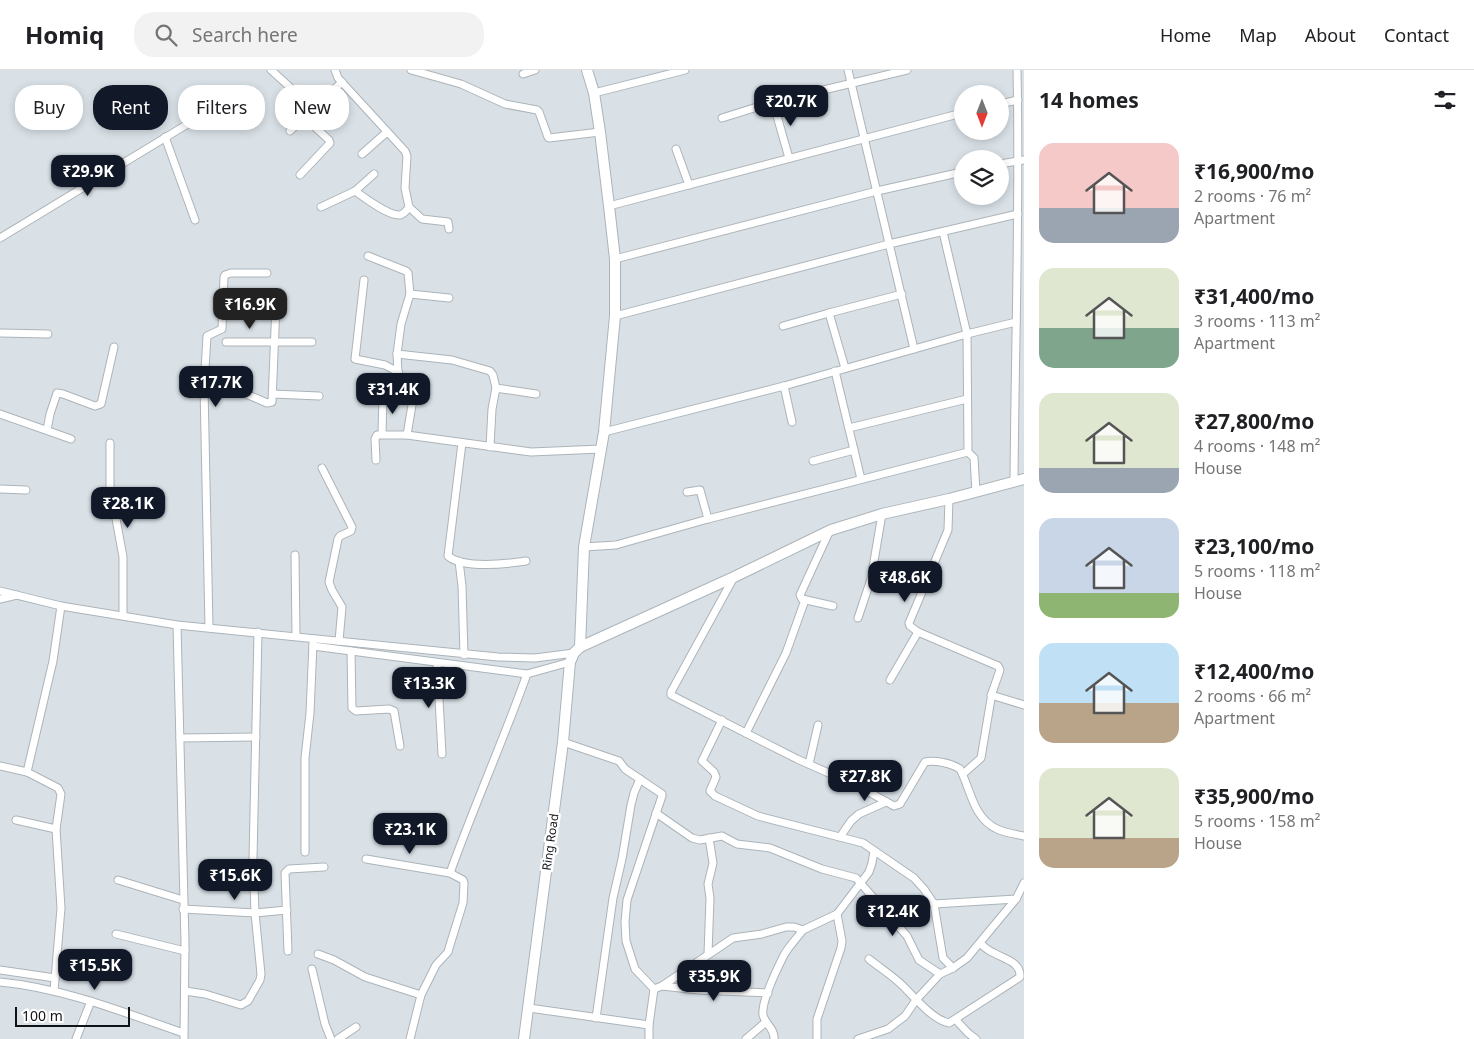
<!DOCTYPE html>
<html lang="en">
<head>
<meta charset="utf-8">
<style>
  :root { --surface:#fff; --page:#f2f2f2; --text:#202124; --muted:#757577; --line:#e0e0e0; --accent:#111827 }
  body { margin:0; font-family:"Noto Sans",sans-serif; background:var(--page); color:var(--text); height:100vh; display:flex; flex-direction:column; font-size:19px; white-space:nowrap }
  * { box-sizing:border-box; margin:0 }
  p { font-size:16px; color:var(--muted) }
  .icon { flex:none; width:28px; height:28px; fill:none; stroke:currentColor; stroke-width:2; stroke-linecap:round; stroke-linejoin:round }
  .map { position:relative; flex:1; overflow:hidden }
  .drawer { display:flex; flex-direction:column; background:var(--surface); width:450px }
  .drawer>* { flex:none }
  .banner { position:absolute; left:15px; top:15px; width:475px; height:45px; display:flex; gap:10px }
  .needle { width:32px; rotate:180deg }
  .tools { position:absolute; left:954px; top:15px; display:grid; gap:10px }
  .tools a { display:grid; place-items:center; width:55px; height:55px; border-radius:50%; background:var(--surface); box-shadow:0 2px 8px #0003; font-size:25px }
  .scale { position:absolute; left:15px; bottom:12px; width:115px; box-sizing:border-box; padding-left:5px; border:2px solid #111416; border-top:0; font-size:14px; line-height:18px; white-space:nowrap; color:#111416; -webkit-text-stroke:4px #fff; paint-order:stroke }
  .price { position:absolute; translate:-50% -42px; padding:0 11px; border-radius:10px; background:var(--accent); color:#fff; font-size:16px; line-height:32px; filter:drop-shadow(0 1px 2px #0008) }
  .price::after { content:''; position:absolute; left:50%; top:30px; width:15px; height:11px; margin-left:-8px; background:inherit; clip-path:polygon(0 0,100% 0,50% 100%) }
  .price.current { background:#222; color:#fff }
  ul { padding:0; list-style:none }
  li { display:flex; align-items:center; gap:15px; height:125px; padding:0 15px }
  li span { display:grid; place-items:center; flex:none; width:140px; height:100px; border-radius:15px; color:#555 }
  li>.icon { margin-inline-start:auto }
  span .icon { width:60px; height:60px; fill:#fffc; stroke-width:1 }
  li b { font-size:21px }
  h2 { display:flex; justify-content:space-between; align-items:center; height:60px; padding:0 15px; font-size:21px }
  .pill { padding:0 18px; border-radius:20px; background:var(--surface); box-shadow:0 2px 8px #0003; font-size:18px; line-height:45px }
  .pill.current { background:var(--accent); color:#fff }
  header { display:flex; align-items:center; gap:30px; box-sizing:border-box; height:70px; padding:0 25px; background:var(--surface); border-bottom:1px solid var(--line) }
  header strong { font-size:24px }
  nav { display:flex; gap:28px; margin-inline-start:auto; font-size:18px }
  .search { width:350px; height:45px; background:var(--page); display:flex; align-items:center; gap:12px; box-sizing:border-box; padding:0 18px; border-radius:20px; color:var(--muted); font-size:19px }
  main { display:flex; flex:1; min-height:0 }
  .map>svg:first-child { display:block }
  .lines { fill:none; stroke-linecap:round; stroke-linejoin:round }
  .street-casing { stroke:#acb4b9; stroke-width:9 }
  .secondary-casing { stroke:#acb4b9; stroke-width:12 }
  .street { stroke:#fff; stroke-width:7 }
  .secondary { stroke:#fff; stroke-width:10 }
  .labels { text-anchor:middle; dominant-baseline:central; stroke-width:5; stroke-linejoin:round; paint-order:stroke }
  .street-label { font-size:12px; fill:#111416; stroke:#fff }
</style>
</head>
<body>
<header>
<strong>Homiq</strong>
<div class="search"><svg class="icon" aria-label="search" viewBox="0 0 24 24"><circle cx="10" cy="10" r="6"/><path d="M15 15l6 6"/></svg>Search here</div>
<nav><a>Home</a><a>Map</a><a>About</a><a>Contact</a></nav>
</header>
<main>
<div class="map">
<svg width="1024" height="969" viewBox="0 0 1024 969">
  <rect width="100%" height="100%" fill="#d9e1e7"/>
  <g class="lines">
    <g class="street-casing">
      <g id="street">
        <path d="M 271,0 L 314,39"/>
        <path d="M 335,0 L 338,8 L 405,81 L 407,86 L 405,118 L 409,137 L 422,149 L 448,152 L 449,159"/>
        <path d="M 411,0 L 461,14 L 505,34 L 537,40 L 539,42 L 548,67 L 549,68 L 600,62"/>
        <path d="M 848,0 L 914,279"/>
        <path d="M 523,4 L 535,0"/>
        <path d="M 594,23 L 685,0"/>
        <path d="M 773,32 L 789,88"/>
        <path d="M 1000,34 L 1018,30"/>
        <path d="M 722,48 L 773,32 L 907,0"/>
        <path d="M 290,61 L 342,12"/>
        <path d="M 165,67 L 195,150"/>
        <path d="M 676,79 L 689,115"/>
        <path d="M 362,84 L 387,62"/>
        <path d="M 1000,94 L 1024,90"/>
        <path d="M 300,105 L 330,73 L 329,70 L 305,48"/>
        <path d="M 355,121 L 374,104"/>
        <path d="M 609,136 L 962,43"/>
        <path d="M 321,137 L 355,121 C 365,128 388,146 400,145 C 404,144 407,140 409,137"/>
        <path d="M 943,162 L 967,264 L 968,382 L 974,388 L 976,422"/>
        <path d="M 0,168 L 186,55"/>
        <path d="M 368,186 L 406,201 L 408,203 L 410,224 L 401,254 L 397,284 L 452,290 L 490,301 L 493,305 L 496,318"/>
        <path d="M 615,189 L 877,121 L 962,102"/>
        <path d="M 364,210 L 355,289 L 385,295 L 398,302"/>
        <path d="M 410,224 L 449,228"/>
        <path d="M 829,243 L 902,224"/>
        <path d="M 615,246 L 889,174 L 1018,144"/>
        <path d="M 783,256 L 829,243 L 845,298"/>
        <path d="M 0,263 L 48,264"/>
        <path d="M 226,272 L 312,272"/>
        <path d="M 397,284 C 398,292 396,305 402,312 C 406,317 411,317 414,323 L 407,365"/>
        <path d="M 835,301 L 861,409"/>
        <path d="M 784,316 L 792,352"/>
        <path d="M 204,317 L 207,266 L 222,259 L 224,207 L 225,205 L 231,203 L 267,203"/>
        <path d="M 273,324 L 319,326"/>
        <path d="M 0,344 L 71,369"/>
        <path d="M 849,358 L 967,329"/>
        <path d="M 47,360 L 50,344 L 57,323 L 63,324 L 95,336 L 101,334 L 114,277"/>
        <path d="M 604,362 L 784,316 L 967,264 L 1016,252"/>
        <path d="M 382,364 L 383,325"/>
        <path d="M 110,373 L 110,416 L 123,487 L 123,545"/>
        <path d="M 462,373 L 448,486 C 463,499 507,494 526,491"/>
        <path d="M 490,377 L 492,339 L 496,318 L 536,324"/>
        <path d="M 376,390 L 375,369 L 377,365 L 407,365 L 531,382 L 601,379"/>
        <path d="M 813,391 L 854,380"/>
        <path d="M 322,398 L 352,457 L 351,461 L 340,466 L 338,469 L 329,512 L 332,520 L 342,537 L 339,571"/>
        <path d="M 1014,411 C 1015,274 1020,137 1017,0"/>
        <path d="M 0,419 L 26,420"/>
        <path d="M 687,422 L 700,420 L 708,449"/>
        <path d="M 949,429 L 948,460 L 909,553 L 910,556 L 918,562 L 998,596 L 1000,600 L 992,623 L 981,688 L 963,704"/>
        <path d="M 830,460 L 800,525 L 802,529 L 833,536"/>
        <path d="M 584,477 L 616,475 L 708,449 L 968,382"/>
        <path d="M 295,485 L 296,566"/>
        <path d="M 459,491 L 462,516 L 464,585"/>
        <path d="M 734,507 L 671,622 L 671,625 L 797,689 L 858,716 L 894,736 L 900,734 L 925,692 C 935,690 951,693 960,699 C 971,720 973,748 997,759 C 1005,763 1015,764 1024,766"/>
        <path d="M 0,521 L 61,536 L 177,555 L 498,587 L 535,588 L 574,583"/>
        <path d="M 0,529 L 17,525"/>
        <path d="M 858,548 L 871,509 L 882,444"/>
        <path d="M 177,555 L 185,872 L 184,969"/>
        <path d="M 209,557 L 204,317 L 232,318 L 267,333 L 272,332 L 276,235 L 273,233 L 258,233"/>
        <path d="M 313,576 L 527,604"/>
        <path d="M 351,581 L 352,638 L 356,641 L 389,639 L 394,641 L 400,676"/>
        <path d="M 437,593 L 442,684"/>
        <path d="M 890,610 L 918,562"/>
        <path d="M 991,625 L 1024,635"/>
        <path d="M 722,650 L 702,691 L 714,702 L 716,707 L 710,721 L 715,726 L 758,746 L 863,773 L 914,808 L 924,819 L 934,834 L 1016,829 L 1024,813"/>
        <path d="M 746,663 L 786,583 L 805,530"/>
        <path d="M 180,668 L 256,667"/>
        <path d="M 563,672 L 619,691 L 625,699 L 662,724 L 662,726 L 627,830 L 625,852 L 626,871 L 635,899 L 654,919 L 649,955"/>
        <path d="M 809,694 L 818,655"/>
        <path d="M 0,696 L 27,702 L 58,718 L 61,724 L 56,759 L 61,838 L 54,921"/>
        <path d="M 27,702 L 53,591 L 61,536"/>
        <path d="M 656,743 L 692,768 L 700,770 L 722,766 L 737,774 L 770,778 L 822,799 L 856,808 L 907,866 L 919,890 L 940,904"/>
        <path d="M 16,750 L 56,759"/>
        <path d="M 840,767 L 851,751 L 859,744 L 886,732"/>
        <path d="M 305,782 L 305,688 L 310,643 L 313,573"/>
        <path d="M 366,789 L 450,803"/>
        <path d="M 118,810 L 183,830"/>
        <path d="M 934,834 L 943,888 L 953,898"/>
        <path d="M 183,839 L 255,843 L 287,840"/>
        <path d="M 116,864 L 185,881"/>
        <path d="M 288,881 L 285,803 L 289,799 L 324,797"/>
        <path d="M 318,884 L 334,890 L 365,907 L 421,925"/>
        <path d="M 708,884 L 710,828 L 708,814 L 713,793 L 709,768"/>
        <path d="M 869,889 C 880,898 893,906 903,916 C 914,927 933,950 949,953 L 1020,907 C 1021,892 1004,889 994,883 C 989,881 984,877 980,873"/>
        <path d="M 312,899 L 325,954 L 331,969"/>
        <path d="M 0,900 L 55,908"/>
        <path d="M 0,912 C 63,918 123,942 183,963"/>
        <path d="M 662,916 L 698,920 L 768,923"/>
        <path d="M 654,919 L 662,916 L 733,868 L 762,864 L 786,857 L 794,857 L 803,860 L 837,844 L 869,802 L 872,793 L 874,781"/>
        <path d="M 185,921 L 205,924 L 241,935 L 248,931 L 260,910 L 261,904 L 255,843 L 253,788 L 258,562"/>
        <path d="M 529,938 L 649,955 L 649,969"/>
        <path d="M 596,948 L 613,828 L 622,789 L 631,735 L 634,723 L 640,709"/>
        <path d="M 956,950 L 968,963 L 976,969"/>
        <path d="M 76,969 L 91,931"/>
        <path d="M 338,969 L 356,957"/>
        <path d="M 410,969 L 421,925 L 436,895 L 448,882 L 450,875 L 463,833 L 464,813 L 463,810 L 450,803 C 474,736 503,671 527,604 L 570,592"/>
        <path d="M 746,969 L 766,952"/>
        <path d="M 774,969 C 775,959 765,954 763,945 C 761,932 778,897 784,885 C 789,876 797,868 803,860"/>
        <path d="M 817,969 L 817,949 L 841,878 L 842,871 L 837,844"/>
        <path d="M 858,969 L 888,959 L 905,946 L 916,930 L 940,904 L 953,898 L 967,888 L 1016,829"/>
      </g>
    </g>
    <g class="secondary-casing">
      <g id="secondary">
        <path d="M 580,577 L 584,477 L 604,362 L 615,246 L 615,189 L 609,136 L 600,62 L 594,23 L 587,0"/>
        <path d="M 524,969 L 563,672 L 570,592 L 574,583 L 580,577 L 734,507 L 831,460 L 882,444 L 949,429 L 1024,409"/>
      </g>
    </g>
    <use href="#street" class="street"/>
    <use href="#secondary" class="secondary"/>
  </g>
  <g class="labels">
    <g class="street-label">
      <text transform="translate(550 772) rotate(-82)">Ring Road</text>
    </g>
  </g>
</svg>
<div class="tools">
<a><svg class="needle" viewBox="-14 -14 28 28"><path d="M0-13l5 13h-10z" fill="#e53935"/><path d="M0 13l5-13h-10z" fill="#757577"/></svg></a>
<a><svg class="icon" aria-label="layers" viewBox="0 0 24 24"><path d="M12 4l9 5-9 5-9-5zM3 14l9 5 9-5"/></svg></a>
</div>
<div class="scale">100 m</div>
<b class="price" style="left:791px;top:57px">₹20.7K</b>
<b class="price" style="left:88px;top:127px">₹29.9K</b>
<b class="price current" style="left:250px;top:260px">₹16.9K</b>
<b class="price" style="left:216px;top:338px">₹17.7K</b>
<b class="price" style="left:393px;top:345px">₹31.4K</b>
<b class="price" style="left:128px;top:459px">₹28.1K</b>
<b class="price" style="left:905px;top:533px">₹48.6K</b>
<b class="price" style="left:429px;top:639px">₹13.3K</b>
<b class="price" style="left:865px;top:732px">₹27.8K</b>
<b class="price" style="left:410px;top:785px">₹23.1K</b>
<b class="price" style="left:235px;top:831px">₹15.6K</b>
<b class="price" style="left:893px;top:867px">₹12.4K</b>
<b class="price" style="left:95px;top:921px">₹15.5K</b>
<b class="price" style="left:714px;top:932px">₹35.9K</b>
<div class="banner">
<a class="pill">Buy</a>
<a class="pill current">Rent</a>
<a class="pill">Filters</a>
<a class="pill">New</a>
</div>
</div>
<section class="drawer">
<h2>14 homes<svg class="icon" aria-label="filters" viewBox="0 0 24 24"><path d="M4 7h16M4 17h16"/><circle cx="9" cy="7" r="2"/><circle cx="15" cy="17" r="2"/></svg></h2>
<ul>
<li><span style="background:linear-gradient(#f6c9c9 65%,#9aa5b1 0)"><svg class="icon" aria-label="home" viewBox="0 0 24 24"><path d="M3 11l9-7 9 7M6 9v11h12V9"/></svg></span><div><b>₹16,900/mo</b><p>2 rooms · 76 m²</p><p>Apartment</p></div></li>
<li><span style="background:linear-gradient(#dfe7d0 60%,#7fa58c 0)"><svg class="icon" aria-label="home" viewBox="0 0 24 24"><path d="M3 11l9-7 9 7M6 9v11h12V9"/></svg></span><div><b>₹31,400/mo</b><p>3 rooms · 113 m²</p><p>Apartment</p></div></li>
<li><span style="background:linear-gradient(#dfe7d0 75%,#9aa5b1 0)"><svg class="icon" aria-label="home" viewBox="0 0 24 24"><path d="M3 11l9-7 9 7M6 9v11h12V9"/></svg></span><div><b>₹27,800/mo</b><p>4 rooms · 148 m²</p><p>House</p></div></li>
<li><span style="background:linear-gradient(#c9d6e8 75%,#8fb573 0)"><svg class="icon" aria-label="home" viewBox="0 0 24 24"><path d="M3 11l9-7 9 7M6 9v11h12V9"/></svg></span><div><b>₹23,100/mo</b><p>5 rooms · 118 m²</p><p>House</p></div></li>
<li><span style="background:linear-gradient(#bfe0f5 60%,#b9a48a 0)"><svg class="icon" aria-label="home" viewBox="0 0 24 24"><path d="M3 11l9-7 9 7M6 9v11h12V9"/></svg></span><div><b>₹12,400/mo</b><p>2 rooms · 66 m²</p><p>Apartment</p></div></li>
<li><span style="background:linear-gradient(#dfe7d0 70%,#b9a48a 0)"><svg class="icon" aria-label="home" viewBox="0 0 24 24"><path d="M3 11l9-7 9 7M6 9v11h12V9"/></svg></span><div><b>₹35,900/mo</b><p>5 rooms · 158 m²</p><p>House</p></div></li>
</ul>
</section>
</main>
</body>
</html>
